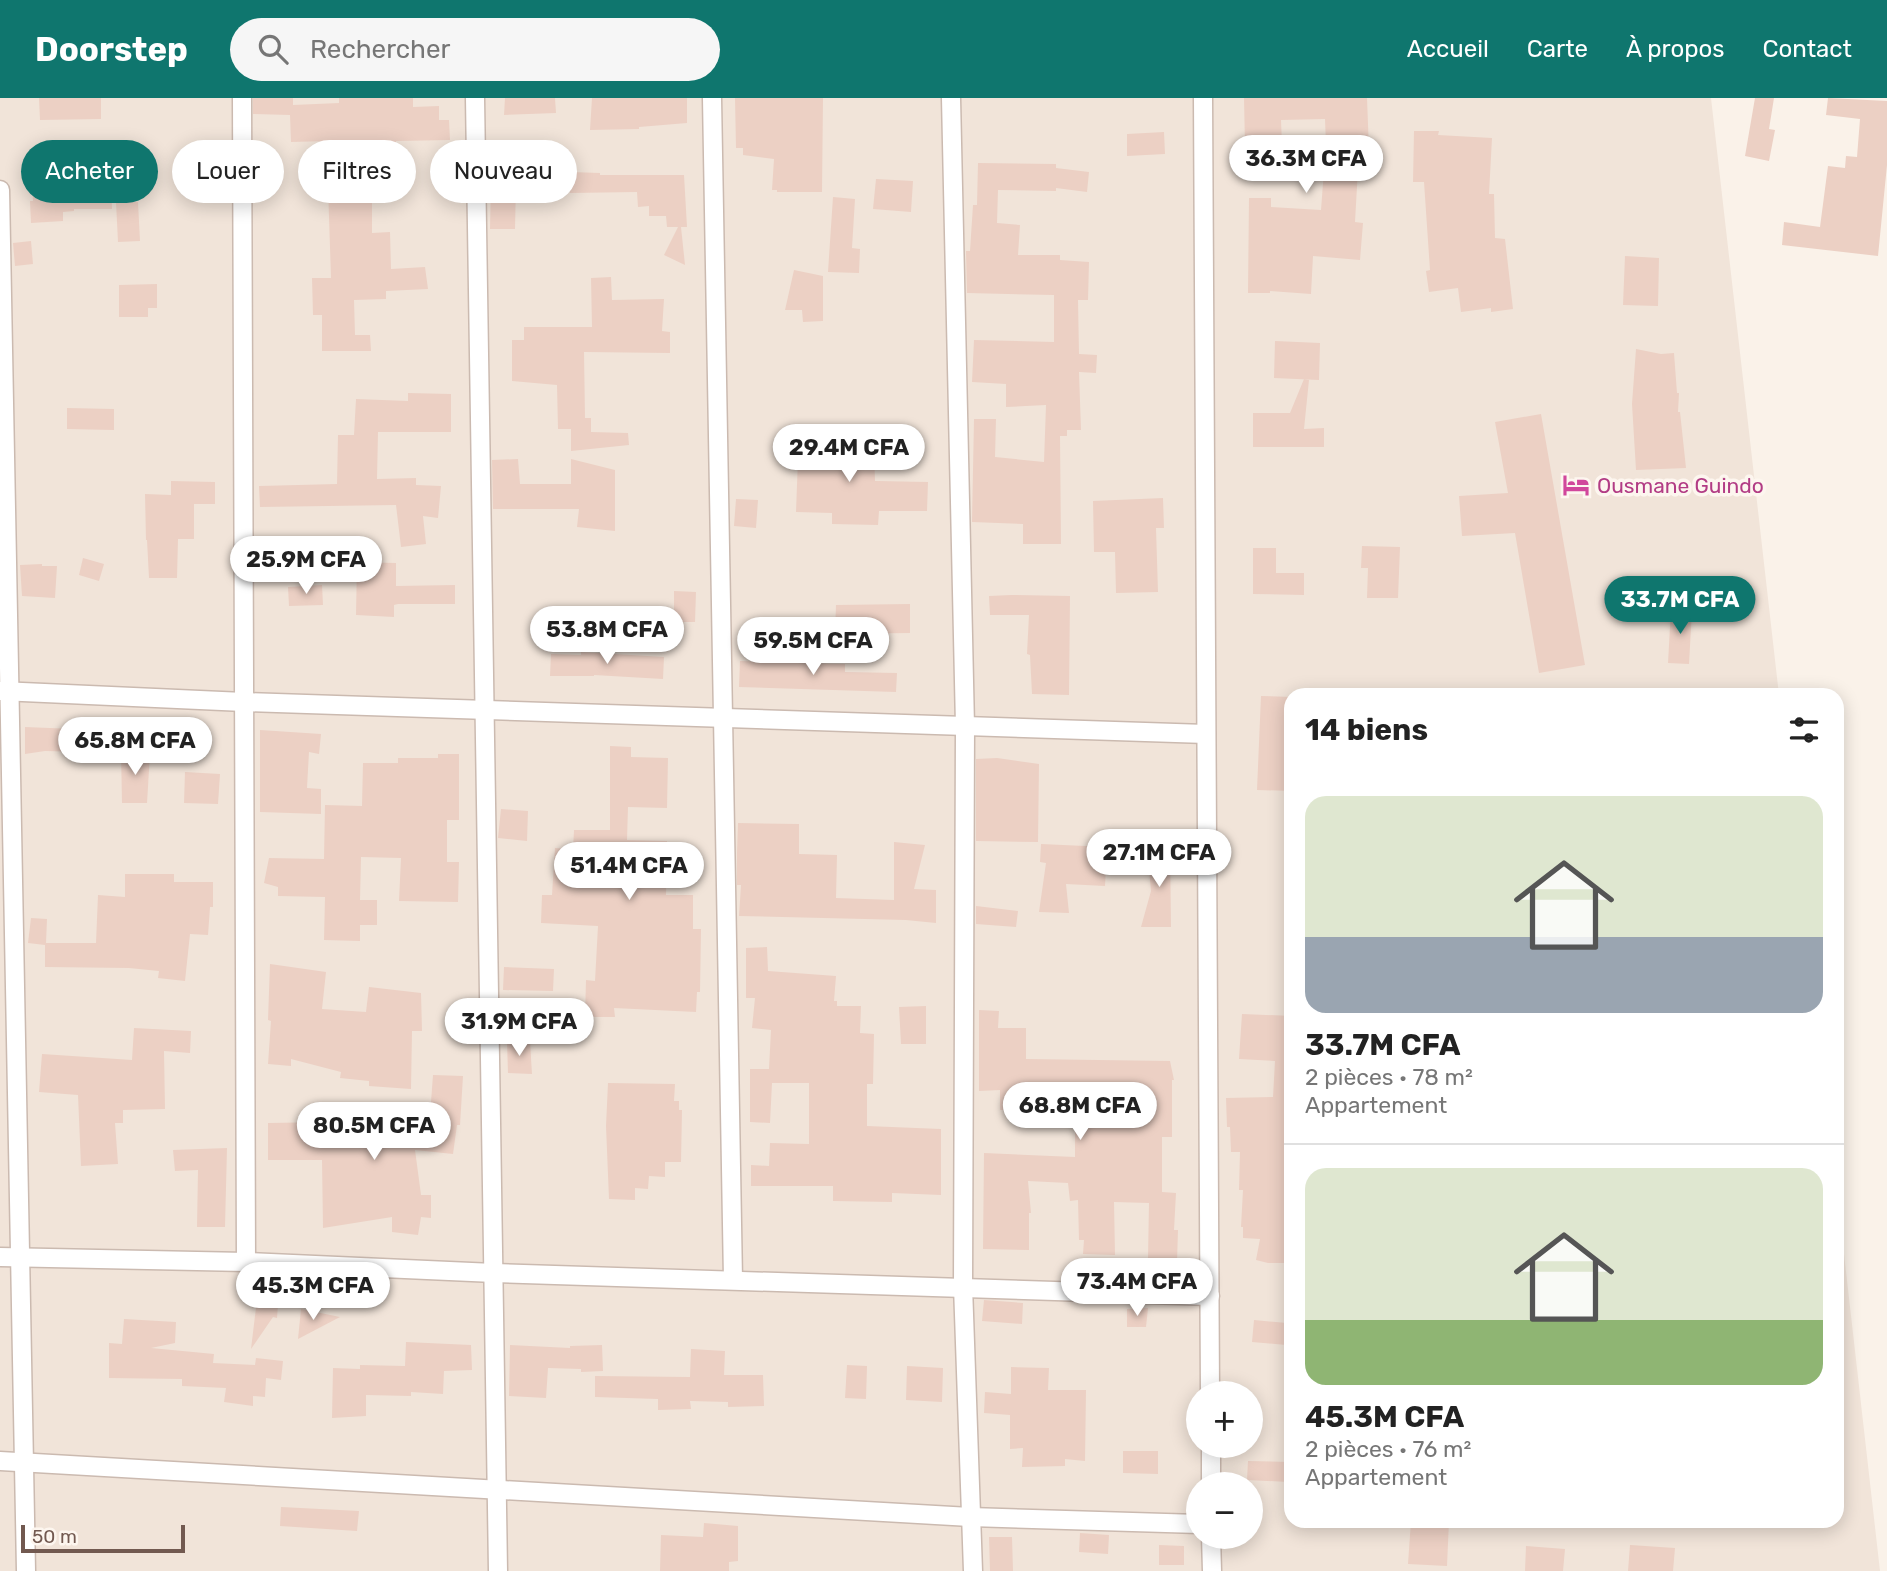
<!DOCTYPE html>
<html lang="fr">
<head>
<meta charset="utf-8">
<style>
  :root { --surface:#fff; --page:#f6f6f6; --text:#222; --muted:#767676; --line:#e0e0e0; --accent:#0f766e }
  body { margin:0; font-family:Rubik,sans-serif; background:var(--page); color:var(--text); height:100vh; display:flex; flex-direction:column; font-size:26px; white-space:nowrap }
  * { box-sizing:border-box; margin:0 }
  p { font-size:23px; color:var(--muted) }
  .icon { flex:none; width:38px; height:38px; fill:none; stroke:currentColor; stroke-width:2; stroke-linecap:round; stroke-linejoin:round }
  .map { position:relative; flex:1; overflow:hidden }
  .details { position:absolute; left:1284px; top:590px; width:560px; height:840px; display:flex; flex-direction:column; background:var(--surface); border-radius:21px; box-shadow:0 4px 18px #0003 }
  .details>* { flex:none }
  .hud { position:absolute; left:21px; top:42px; width:665px; height:63px; display:flex; gap:14px }
  .buttons { position:absolute; left:1186px; top:1283px; display:grid; gap:14px }
  .buttons a { display:grid; place-items:center; width:77px; height:77px; border-radius:50%; background:var(--surface); box-shadow:0 4px 18px #0003; font-size:35px }
  .scale { position:absolute; left:21px; bottom:18px; width:164px; box-sizing:border-box; padding-left:7px; border:4px solid #725950; border-top:0; font-size:19px; line-height:24px; white-space:nowrap; color:#725950; -webkit-text-stroke:5px #fdf6ef; paint-order:stroke }
  .price { position:absolute; translate:-50% -60px; padding:0 16px; border-radius:24px; background:#fff; color:#222; font-size:23px; line-height:46px; filter:drop-shadow(0 2px 4px #0008) }
  .price::after { content:''; position:absolute; left:50%; top:42px; width:21px; height:16px; margin-left:-10px; background:inherit; clip-path:polygon(0 0,100% 0,50% 100%) }
  .price.active { background:var(--accent); color:#fff }
  ul { padding:0; list-style:none }
  li { display:grid; align-content:center; gap:14px; height:371px; padding:0 21px }
  li+li { border-top:2px solid var(--line) }
  li span { display:grid; place-items:center; height:217px; border-radius:21px; color:#555 }
  li>.icon { margin-inline-start:auto }
  span .icon { width:126px; height:126px; fill:#fffc; stroke-width:1 }
  li b { font-size:30px }
  h2 { display:flex; justify-content:space-between; align-items:center; height:84px; padding:0 21px; font-size:30px }
  .tag { padding:0 24px; border-radius:32px; background:var(--surface); box-shadow:0 4px 18px #0003; font-size:24px; line-height:63px }
  .tag.active { background:var(--accent); color:#fff }
  header { display:flex; align-items:center; gap:42px; box-sizing:border-box; height:98px; padding:0 35px; background:var(--accent); color:#fff }
  header strong { font-size:33px }
  nav { display:flex; gap:38px; margin-inline-start:auto; font-size:24px }
  .search { width:490px; height:63px; background:var(--page); display:flex; align-items:center; gap:18px; box-sizing:border-box; padding:0 24px; border-radius:38px; color:var(--muted); font-size:26px }
  .map>svg:first-child { display:block }
  .residential { fill:#f1e4d9; fill-rule:evenodd }
  .building { fill:#ecd0c4 }
  .lines { fill:none; stroke-linecap:round; stroke-linejoin:round }
  .minor-casing { stroke:#cbbab0; stroke-width:21 }
  .minor { stroke:#fff; stroke-width:18 }
  .labels { text-anchor:middle; dominant-baseline:central; stroke-width:7; stroke-linejoin:round; paint-order:stroke }
  .hotel-label { font-size:21px; fill:#b23c85; stroke:#fdf6ef; text-anchor:start }
</style>
</head>
<body>
<header>
<strong>Doorstep</strong>
<div class="search"><svg class="icon" aria-label="search" viewBox="0 0 24 24"><circle cx="10" cy="10" r="6"/><path d="M15 15l6 6"/></svg>Rechercher</div>
<nav><a>Accueil</a><a>Carte</a><a>À propos</a><a>Contact</a></nav>
</header>
<div class="map">
<svg width="1887" height="1473" viewBox="0 0 1887 1473">
  <rect width="100%" height="100%" fill="#faf2e9"/>
  <path class="residential" d="M 0,0 L 1711,0 L 1779,597 L 1292,597 L 1292,1423 L 1838,1423 L 1838,1103 L 1880,1473 L 0,1473 ZM 1199,1295 L 1251,1295 L 1251,1348 L 1199,1348 ZM 1199,1386 L 1251,1386 L 1251,1438 L 1199,1438 Z"/>
  <g class="building">
    <path d="M 39,0 L 101,0 L 101,21 L 40,22 Z"/>
    <path d="M 253,0 L 293,0 L 293,7 L 339,5 L 339,0 L 413,0 L 413,9 L 439,8 L 439,22 L 449,22 L 450,42 L 396,43 L 396,86 L 380,86 L 380,97 L 372,97 L 372,135 L 390,134 L 391,171 L 425,169 L 428,191 L 386,193 L 386,201 L 354,202 L 355,237 L 370,237 L 371,253 L 322,253 L 322,217 L 313,217 L 312,180 L 331,180 L 328,88 L 330,88 L 329,43 L 291,44 L 290,17 L 253,16 Z"/>
    <path d="M 505,0 L 555,0 L 556,15 L 504,17 Z"/>
    <path d="M 592,0 L 687,0 L 687,25 L 639,29 L 639,31 L 590,32 Z"/>
    <path d="M 735,0 L 823,0 L 822,94 L 777,94 L 777,92 L 772,92 L 774,61 L 743,57 L 743,50 L 736,50 Z"/>
    <path d="M 1244,0 L 1367,0 L 1369,52 L 1359,53 L 1355,124 L 1363,125 L 1360,162 L 1313,158 L 1311,196 L 1270,193 L 1270,195 L 1248,195 L 1249,100 L 1271,100 L 1271,109 L 1321,112 L 1324,72 L 1327,72 L 1325,21 L 1281,22 L 1282,47 L 1245,48 Z"/>
    <path d="M 1755,0 L 1774,0 L 1769,31 L 1775,32 L 1769,63 L 1745,58 Z"/>
    <path d="M 1828,0 L 1887,3 L 1887,67 L 1878,158 L 1782,147 L 1784,124 L 1820,129 L 1828,68 L 1845,70 L 1846,58 L 1857,59 L 1860,21 L 1826,17 Z"/>
    <path d="M 1414,33 L 1439,33 L 1438,37 L 1492,40 L 1489,96 L 1494,96 L 1495,140 L 1505,141 L 1513,211 L 1491,214 L 1491,210 L 1461,214 L 1458,190 L 1429,194 L 1426,173 L 1430,172 L 1424,84 L 1413,84 Z"/>
    <path d="M 1164,34 L 1165,56 L 1127,58 L 1127,36 Z"/>
    <path d="M 978,65 L 1056,66 L 1056,70 L 1089,74 L 1087,94 L 1056,90 L 1056,93 L 998,92 L 997,125 L 1020,127 L 1018,157 L 1060,157 L 1060,162 L 1089,164 L 1088,202 L 1078,202 L 1079,256 L 1097,257 L 1096,275 L 1079,274 L 1081,332 L 1067,332 L 1067,338 L 1060,338 L 1061,446 L 1023,446 L 1023,426 L 972,424 L 974,321 L 996,321 L 995,359 L 1044,364 L 1046,307 L 1006,309 L 1006,286 L 972,284 L 974,242 L 1054,244 L 1054,197 L 967,195 L 966,153 L 970,153 L 973,107 L 977,107 Z"/>
    <path d="M 570,74 L 600,75 L 600,77 L 684,77 L 687,129 L 681,129 L 685,167 L 664,157 L 678,129 L 667,129 L 666,118 L 649,118 L 649,108 L 638,109 L 637,94 L 570,95 Z"/>
    <path d="M 111,77 L 112,111 L 74,111 L 74,113 L 63,114 L 63,123 L 31,125 L 30,103 L 33,103 L 32,79 Z"/>
    <path d="M 876,81 L 913,83 L 911,114 L 873,111 Z"/>
    <path d="M 491,85 L 516,85 L 515,131 L 490,131 Z"/>
    <path d="M 833,99 L 855,101 L 852,150 L 860,151 L 859,175 L 828,174 Z"/>
    <path d="M 116,104 L 138,104 L 140,143 L 118,144 Z"/>
    <path d="M 31,143 L 33,166 L 15,168 L 13,145 Z"/>
    <path d="M 1625,158 L 1659,160 L 1658,208 L 1623,207 Z"/>
    <path d="M 794,172 L 823,178 L 823,223 L 803,224 L 802,212 L 785,212 Z"/>
    <path d="M 611,179 L 612,202 L 664,201 L 662,233 L 670,234 L 670,255 L 584,254 L 585,320 L 591,320 L 591,334 L 628,335 L 629,347 L 571,353 L 571,331 L 558,331 L 557,287 L 512,283 L 512,242 L 524,242 L 524,229 L 592,229 L 591,180 Z"/>
    <path d="M 157,186 L 157,210 L 148,210 L 148,219 L 119,219 L 119,187 Z"/>
    <path d="M 1275,243 L 1320,245 L 1319,282 L 1274,280 Z"/>
    <path d="M 1636,251 L 1661,256 L 1674,255 L 1677,295 L 1679,295 L 1678,314 L 1680,314 L 1686,370 L 1636,372 L 1632,306 Z"/>
    <path d="M 1304,281 L 1309,282 L 1304,331 L 1324,330 L 1324,349 L 1253,349 L 1253,315 L 1290,315 Z"/>
    <path d="M 408,295 L 451,296 L 451,334 L 378,334 L 377,381 L 416,380 L 416,387 L 441,388 L 438,420 L 423,418 L 426,446 L 401,449 L 396,407 L 260,409 L 259,388 L 337,386 L 338,337 L 354,337 L 356,301 L 408,303 Z"/>
    <path d="M 67,310 L 114,311 L 114,332 L 67,331 Z"/>
    <path d="M 1541,316 L 1585,567 L 1539,575 L 1515,435 L 1462,438 L 1459,398 L 1508,395 L 1495,324 Z"/>
    <path d="M 799,334 L 827,335 L 827,350 L 874,351 L 875,383 L 928,384 L 927,413 L 879,413 L 878,427 L 832,426 L 832,415 L 796,414 Z"/>
    <path d="M 518,361 L 520,386 L 571,386 L 571,361 L 615,372 L 615,433 L 577,429 L 579,411 L 493,411 L 492,362 Z"/>
    <path d="M 171,383 L 215,384 L 215,406 L 194,406 L 194,441 L 178,441 L 177,480 L 149,480 L 147,442 L 146,442 L 145,396 L 171,397 Z"/>
    <path d="M 1163,400 L 1164,430 L 1156,430 L 1158,494 L 1116,495 L 1115,454 L 1094,454 L 1093,403 Z"/>
    <path d="M 736,401 L 758,402 L 756,430 L 734,428 Z"/>
    <path d="M 1362,448 L 1400,449 L 1398,500 L 1367,500 L 1368,470 L 1361,470 Z"/>
    <path d="M 1253,450 L 1276,450 L 1276,475 L 1304,475 L 1304,497 L 1253,496 Z"/>
    <path d="M 83,460 L 104,466 L 99,483 L 79,477 Z"/>
    <path d="M 357,464 L 396,465 L 396,488 L 455,487 L 455,506 L 398,506 L 394,507 L 394,519 L 356,517 Z"/>
    <path d="M 42,466 L 42,468 L 57,468 L 55,500 L 22,498 L 20,467 Z"/>
    <path d="M 322,487 L 323,507 L 289,508 L 288,489 Z"/>
    <path d="M 674,493 L 696,494 L 695,524 L 674,524 Z"/>
    <path d="M 1011,497 L 1070,498 L 1069,597 L 1032,596 L 1030,557 L 1027,556 L 1029,517 L 990,517 L 989,498 Z"/>
    <path d="M 910,506 L 910,535 L 835,536 L 836,507 Z"/>
    <path d="M 1671,511 L 1692,512 L 1689,566 L 1668,565 Z"/>
    <path d="M 581,554 L 664,559 L 663,581 L 594,577 L 594,578 L 550,578 L 551,556 L 581,557 Z"/>
    <path d="M 740,563 L 845,566 L 845,574 L 897,575 L 896,594 L 739,589 Z"/>
    <path d="M 1261,598 L 1292,599 L 1292,693 L 1257,692 Z"/>
    <path d="M 25,629 L 99,632 L 99,662 L 87,654 L 45,653 L 25,656 Z"/>
    <path d="M 260,632 L 321,636 L 319,656 L 309,654 L 307,690 L 321,691 L 321,716 L 260,714 Z"/>
    <path d="M 610,648 L 631,649 L 631,659 L 668,660 L 667,710 L 628,709 L 627,742 L 667,743 L 666,797 L 693,797 L 693,831 L 701,831 L 700,894 L 697,894 L 696,914 L 614,910 L 615,919 L 585,919 L 586,882 L 595,883 L 598,828 L 541,825 L 542,797 L 552,797 L 555,750 L 573,751 L 574,732 L 610,732 Z"/>
    <path d="M 121,652 L 150,656 L 147,705 L 122,705 Z"/>
    <path d="M 438,656 L 459,656 L 459,722 L 447,722 L 447,764 L 459,764 L 458,804 L 399,803 L 401,760 L 361,759 L 360,802 L 377,802 L 377,827 L 360,827 L 360,843 L 324,842 L 325,799 L 278,798 L 278,789 L 264,785 L 269,760 L 324,761 L 325,707 L 362,708 L 363,665 L 398,665 L 398,660 L 438,660 Z"/>
    <path d="M 997,660 L 1039,666 L 1038,744 L 976,743 L 976,661 Z"/>
    <path d="M 185,674 L 220,676 L 218,706 L 184,705 Z"/>
    <path d="M 501,711 L 528,713 L 527,743 L 498,740 Z"/>
    <path d="M 738,725 L 799,726 L 799,756 L 837,757 L 836,800 L 894,802 L 894,744 L 925,747 L 914,791 L 936,792 L 936,825 L 906,822 L 739,818 L 741,787 L 737,787 L 737,755 Z"/>
    <path d="M 1041,746 L 1107,749 L 1105,788 L 1066,786 L 1069,815 L 1039,814 L 1046,765 L 1040,764 Z"/>
    <path d="M 1170,748 L 1171,829 L 1141,829 L 1151,793 L 1147,749 Z"/>
    <path d="M 125,776 L 174,776 L 174,784 L 213,784 L 213,809 L 210,809 L 208,837 L 190,836 L 185,883 L 158,880 L 159,873 L 129,870 L 45,869 L 45,847 L 28,845 L 31,820 L 47,821 L 46,845 L 96,845 L 98,797 L 125,799 Z"/>
    <path d="M 976,808 L 1018,813 L 1016,829 L 976,826 Z"/>
    <path d="M 767,849 L 768,873 L 836,878 L 834,903 L 837,903 L 837,908 L 861,908 L 860,935 L 874,936 L 873,986 L 867,986 L 867,1028 L 941,1031 L 941,1097 L 892,1095 L 892,1104 L 833,1103 L 833,1088 L 751,1088 L 751,1067 L 769,1068 L 770,1045 L 809,1046 L 809,985 L 772,985 L 770,1025 L 750,1024 L 750,971 L 769,971 L 771,932 L 752,930 L 755,900 L 746,900 L 746,850 Z"/>
    <path d="M 270,866 L 326,874 L 322,911 L 366,914 L 369,889 L 421,895 L 422,933 L 412,933 L 411,991 L 369,988 L 369,983 L 340,980 L 341,974 L 291,961 L 291,968 L 268,966 L 271,923 L 268,922 Z"/>
    <path d="M 504,869 L 554,871 L 553,893 L 503,892 Z"/>
    <path d="M 926,908 L 926,946 L 901,946 L 899,909 Z"/>
    <path d="M 979,912 L 999,913 L 998,930 L 1026,930 L 1026,961 L 1170,963 L 1174,982 L 1172,982 L 1172,1039 L 1162,1039 L 1162,1094 L 1176,1095 L 1174,1132 L 1178,1132 L 1177,1164 L 1148,1160 L 1149,1105 L 1114,1104 L 1115,1157 L 1083,1156 L 1084,1142 L 1079,1142 L 1078,1102 L 1070,1103 L 1068,1085 L 1028,1083 L 1031,1115 L 1029,1115 L 1029,1152 L 983,1151 L 984,1055 L 1075,1059 L 1075,1013 L 1000,1012 L 1000,992 L 979,993 Z"/>
    <path d="M 1242,916 L 1292,918 L 1292,1028 L 1289,1028 L 1288,1067 L 1292,1067 L 1292,1158 L 1289,1158 L 1289,1165 L 1268,1165 L 1256,1162 L 1260,1141 L 1243,1140 L 1243,1129 L 1241,1129 L 1243,1092 L 1239,1092 L 1240,1054 L 1231,1054 L 1230,1029 L 1227,1029 L 1226,1000 L 1273,999 L 1275,963 L 1239,961 Z"/>
    <path d="M 134,930 L 191,933 L 190,955 L 164,953 L 165,1011 L 123,1012 L 123,1025 L 115,1025 L 118,1066 L 81,1068 L 78,997 L 39,994 L 42,956 L 132,962 Z"/>
    <path d="M 530,943 L 532,976 L 508,975 L 507,944 Z"/>
    <path d="M 433,977 L 463,978 L 460,1027 L 457,1027 L 453,1056 L 415,1052 L 421,1097 L 431,1097 L 431,1120 L 421,1119 L 418,1137 L 392,1134 L 392,1119 L 323,1130 L 322,1062 L 268,1062 L 268,1025 L 327,1024 L 328,1029 L 429,1031 Z"/>
    <path d="M 608,985 L 675,986 L 674,1003 L 679,1003 L 679,1012 L 682,1012 L 681,1064 L 665,1064 L 665,1079 L 649,1078 L 648,1091 L 635,1090 L 635,1102 L 609,1101 L 606,1028 Z"/>
    <path d="M 227,1050 L 225,1129 L 197,1129 L 198,1072 L 175,1073 L 173,1052 Z"/>
    <path d="M 258,1193 L 279,1194 L 277,1220 L 273,1219 L 251,1251 Z"/>
    <path d="M 984,1202 L 1023,1205 L 1022,1226 L 982,1223 Z"/>
    <path d="M 1148,1210 L 1146,1229 L 1127,1229 L 1127,1211 Z"/>
    <path d="M 301,1211 L 340,1219 L 298,1241 Z"/>
    <path d="M 124,1221 L 176,1224 L 175,1245 L 151,1250 L 214,1256 L 213,1265 L 255,1267 L 256,1260 L 283,1263 L 281,1282 L 266,1280 L 265,1299 L 253,1298 L 253,1308 L 224,1304 L 226,1290 L 182,1288 L 182,1281 L 109,1280 L 109,1245 L 122,1246 Z"/>
    <path d="M 1254,1222 L 1287,1225 L 1286,1247 L 1252,1244 Z"/>
    <path d="M 406,1244 L 471,1247 L 472,1272 L 444,1273 L 443,1296 L 411,1294 L 411,1298 L 366,1297 L 366,1318 L 332,1320 L 333,1270 L 360,1271 L 360,1267 L 405,1268 Z"/>
    <path d="M 510,1247 L 570,1250 L 570,1248 L 602,1247 L 603,1273 L 581,1274 L 581,1271 L 548,1270 L 546,1300 L 509,1298 Z"/>
    <path d="M 691,1251 L 725,1253 L 724,1277 L 763,1277 L 764,1308 L 728,1309 L 728,1304 L 690,1303 L 691,1311 L 658,1312 L 658,1301 L 595,1299 L 595,1278 L 690,1279 Z"/>
    <path d="M 847,1267 L 867,1268 L 866,1301 L 845,1300 Z"/>
    <path d="M 907,1268 L 943,1270 L 942,1304 L 906,1302 Z"/>
    <path d="M 1011,1269 L 1049,1270 L 1048,1292 L 1086,1292 L 1085,1363 L 1065,1361 L 1065,1368 L 1022,1369 L 1023,1350 L 1010,1351 L 1010,1317 L 984,1315 L 985,1294 L 1011,1296 Z"/>
    <path d="M 1123,1353 L 1158,1353 L 1158,1376 L 1123,1375 Z"/>
    <path d="M 1248,1363 L 1289,1364 L 1288,1384 L 1247,1382 Z"/>
    <path d="M 281,1409 L 359,1413 L 357,1433 L 280,1428 Z"/>
    <path d="M 1411,1423 L 1449,1423 L 1447,1468 L 1408,1466 Z"/>
    <path d="M 704,1425 L 738,1428 L 738,1463 L 729,1464 L 729,1473 L 660,1473 L 661,1437 L 703,1439 Z"/>
    <path d="M 1080,1435 L 1109,1437 L 1108,1456 L 1079,1454 Z"/>
    <path d="M 989,1439 L 1012,1439 L 1013,1473 L 990,1473 Z"/>
    <path d="M 1159,1447 L 1184,1448 L 1184,1467 L 1159,1467 Z"/>
    <path d="M 1630,1447 L 1675,1450 L 1673,1473 L 1628,1473 Z"/>
    <path d="M 1526,1448 L 1565,1451 L 1563,1473 L 1525,1473 Z"/>
  </g>
  <g class="lines">
    <g class="minor-casing">
      <g id="minor">
        <path d="M 242,0 L 246,1164"/>
        <path d="M 475,0 L 498,1473"/>
        <path d="M 712,0 L 733,1182"/>
        <path d="M 951,0 L 965,628 L 963,1188 L 973,1473"/>
        <path d="M 1203,0 L 1210,1295"/>
        <path d="M 0,92 L 26,1473"/>
        <path d="M 0,593 L 244,604 L 1206,636"/>
        <path d="M 0,1159 L 246,1164 L 494,1175 L 1210,1198"/>
        <path d="M 1211,1348 L 1211,1386"/>
        <path d="M 0,1363 L 970,1419 L 1199,1426"/>
        <path d="M 1211,1438 L 1212,1473"/>
      </g>
    </g>
    <use href="#minor" class="minor"/>
  </g>
  <defs>
    <g id="hotel-bare" transform="scale(2.1)"><path d="M-6-4.5h1.5V1H6V5H4.5V3h-9V5H-6ZM-4 0a1.8 1.8 0 1 1 3.6 0ZM.5 0V-2.5h3Q6-2.5 6 0Z" fill="#d1479c" stroke="#fdf6ef" stroke-width="2.5" paint-order="stroke"/></g>
  </defs>
  <g fill-rule="evenodd">
    <use href="#hotel-bare" x="1576" y="387"/>
  </g>
  <g class="labels">
    <g class="hotel-label">
      <text x="1597" y="387">Ousmane Guindo</text>
    </g>
  </g>
</svg>
<div class="buttons">
<a>+</a>
<a>−</a>
</div>
<div class="scale">50 m</div>
<b class="price" style="left:1306px;top:97px">36.3M CFA</b>
<b class="price" style="left:849px;top:386px">29.4M CFA</b>
<b class="price" style="left:306px;top:498px">25.9M CFA</b>
<b class="price active" style="left:1680px;top:538px">33.7M CFA</b>
<b class="price" style="left:607px;top:568px">53.8M CFA</b>
<b class="price" style="left:813px;top:579px">59.5M CFA</b>
<b class="price" style="left:135px;top:679px">65.8M CFA</b>
<b class="price" style="left:1159px;top:791px">27.1M CFA</b>
<b class="price" style="left:629px;top:804px">51.4M CFA</b>
<b class="price" style="left:519px;top:960px">31.9M CFA</b>
<b class="price" style="left:1080px;top:1044px">68.8M CFA</b>
<b class="price" style="left:374px;top:1064px">80.5M CFA</b>
<b class="price" style="left:1137px;top:1220px">73.4M CFA</b>
<b class="price" style="left:313px;top:1224px">45.3M CFA</b>
<div class="hud">
<a class="tag active">Acheter</a>
<a class="tag">Louer</a>
<a class="tag">Filtres</a>
<a class="tag">Nouveau</a>
</div>
<section class="details">
<h2>14 biens<svg class="icon" aria-label="filters" viewBox="0 0 24 24"><path d="M4 7h16M4 17h16"/><circle cx="9" cy="7" r="2"/><circle cx="15" cy="17" r="2"/></svg></h2>
<ul>
<li><span style="background:linear-gradient(#dfe7d0 65%,#9aa5b1 0)"><svg class="icon" aria-label="home" viewBox="0 0 24 24"><path d="M3 11l9-7 9 7M6 9v11h12V9"/></svg></span><div><b>33.7M CFA</b><p>2 pièces · 78 m²</p><p>Appartement</p></div></li>
<li><span style="background:linear-gradient(#dfe7d0 70%,#8fb573 0)"><svg class="icon" aria-label="home" viewBox="0 0 24 24"><path d="M3 11l9-7 9 7M6 9v11h12V9"/></svg></span><div><b>45.3M CFA</b><p>2 pièces · 76 m²</p><p>Appartement</p></div></li>
</ul>
</section>
</div>
</body>
</html>
